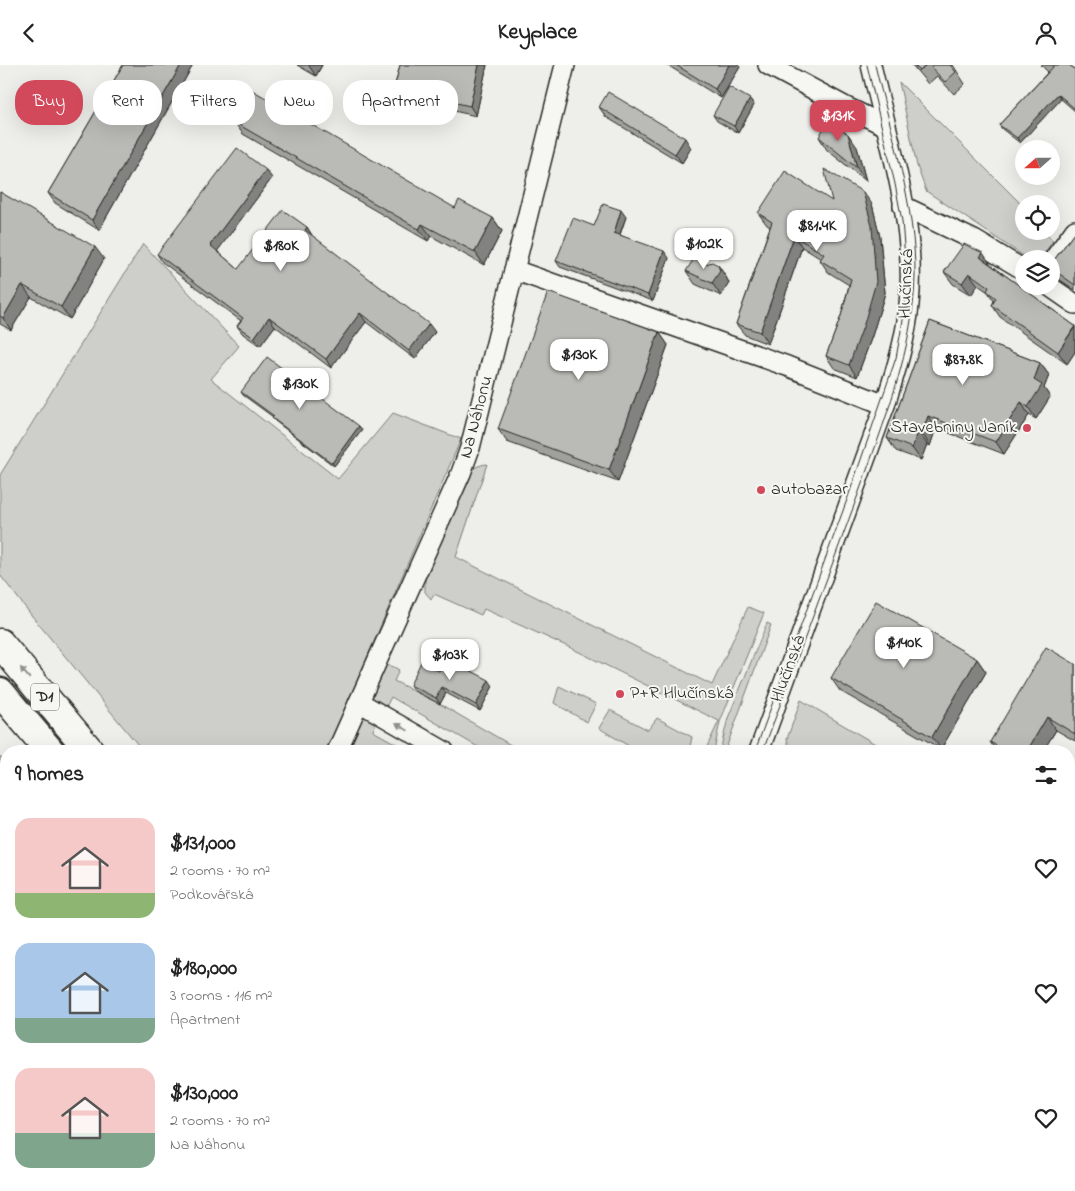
<!DOCTYPE html>
<html lang="en">
<head>
<meta charset="utf-8">
<style>
  :root { --surface:#fff; --page:#f6f6f6; --text:#222; --muted:#767676; --accent:#d1495b }
  body { margin:0; font-family:"Indie Flower",sans-serif; background:var(--page); color:var(--text); height:100vh; display:flex; flex-direction:column; font-size:19px; white-space:nowrap }
  * { box-sizing:border-box; margin:0 }
  p { font-size:16px; color:var(--muted) }
  .icon { flex:none; width:28px; height:28px; fill:none; stroke:currentColor; stroke-width:2; stroke-linecap:round; stroke-linejoin:round }
  .map { position:relative; flex:1; overflow:hidden }
  .details { position:absolute; left:0px; top:680px; width:1075px; height:446px; display:flex; flex-direction:column; background:var(--surface); border-radius:20px 20px 0 0; box-shadow:0 5px 20px #0002 }
  .details>* { flex:none }
  .top-card { position:absolute; left:15px; top:15px; width:500px; height:45px; display:flex; gap:10px }
  .needle { width:32px; rotate:249deg }
  .controls { position:absolute; left:1015px; top:75px; display:grid; gap:10px }
  .controls a { display:grid; place-items:center; width:45px; height:45px; border-radius:50%; background:var(--surface); box-shadow:0 5px 20px #0002; font-size:25px }
  .price { position:absolute; translate:-50% -42px; padding:0 11px; border-radius:10px; background:#fff; color:#222; font-size:16px; line-height:32px; filter:drop-shadow(0 1px 2px #0008) }
  .price::after { content:''; position:absolute; left:50%; top:30px; width:15px; height:11px; margin-left:-8px; background:inherit; clip-path:polygon(0 0,100% 0,50% 100%) }
  .price.selected { background:var(--accent); color:#fff }
  ul { padding:0; list-style:none }
  li { display:flex; align-items:center; gap:15px; height:125px; padding:0 15px }
  li span { display:grid; place-items:center; flex:none; width:140px; height:100px; border-radius:15px; color:#555 }
  li>.icon { margin-inline-start:auto }
  span .icon { width:60px; height:60px; fill:#fffc; stroke-width:1 }
  li b { font-size:21px }
  h2 { display:flex; justify-content:space-between; align-items:center; height:60px; padding:0 15px; font-size:21px }
  .pill { padding:0 18px; border-radius:20px; background:var(--surface); box-shadow:0 5px 20px #0002; font-size:18px; line-height:45px }
  .pill.selected { background:var(--accent); color:#fff }
  header { display:flex; justify-content:space-between; align-items:center; height:65px; padding:0 15px; background:var(--surface); font-size:22px; font-weight:800 }
  .map>svg:first-child { display:block }
  .green { fill:#cececa; stroke:#7c7c7a }
  .lines { fill:none; stroke-linecap:round; stroke-linejoin:round }
  .stream { stroke:#757573; stroke-width:5 }
  .minor-casing { stroke:#2b2b2b; stroke-width:22 }
  .major-casing { stroke:#2b2b2b; stroke-width:28 }
  .highway-casing { stroke:#2b2b2b; stroke-width:31 }
  .minor { stroke:#f6f6f2; stroke-width:19 }
  .major { stroke:#f6f6f2; stroke-width:24 }
  .highway { stroke:#f6f6f2; stroke-width:28 }
  .tram { stroke:#2b2b2b; stroke-width:1 }
  .wall { fill:#a0a09d; stroke:#2b2b2b }
  .shaded-wall { fill:#828280; stroke:#2b2b2b }
  .building { fill:#babab7; stroke:#2b2b2b }
  .oneway { fill:#90908e }
  .poi-dot { fill:#d1495b; stroke:#f6f6f2; stroke-width:2 }
  .labels { text-anchor:middle; dominant-baseline:central; stroke-width:4; stroke-linejoin:round; paint-order:stroke }
  .shield { fill:#f6f6f2; stroke:#686867; stroke-width:1 }
  .shield-label { font-size:16px; font-weight:bold; fill:#2b2b2b }
  .street-label { font-size:18px; fill:#2b2b2b; stroke:#f6f6f2 }
  .poi-label { font-size:18px; fill:#2b2b2b; stroke:#f6f6f2; text-anchor:start }
</style>
</head>
<body>
<header><svg class="icon" aria-label="back" viewBox="0 0 24 24"><path d="M15 5l-7 7 7 7"/></svg>Keyplace<svg class="icon" aria-label="person" viewBox="0 0 24 24"><circle cx="12" cy="8" r="4"/><path d="M4 21q1-7 8-7t8 7"/></svg></header>
<div class="map">
<svg width="1075" height="1126" viewBox="0 0 1075 1126">
  <rect width="100%" height="100%" fill="#eeeeea"/>
  <filter id="ink" filterUnits="userSpaceOnUse"><feTurbulence type="fractalNoise" baseFrequency=".02" numOctaves="2"/><feDisplacementMap in="SourceGraphic" scale="10" xChannelSelector="R" yChannelSelector="G"/><feConvolveMatrix kernelMatrix="1 2 1 2 8 2 1 2 1" color-interpolation-filters="sRGB"/></filter>
  <g filter="url(#ink)">
    <g class="green">
      <path d="M 899,17 L 1019,137 L 1024,148 L 1024,166 L 1042,166 L 1053,175 L 1041,194 L 1028,194 L 926,126 L 917,101 Z"/>
      <path d="M 143,179 L 239,281 L 211,314 L 338,414 L 393,348 L 461,374 L 327,686 L 143,686 L 32,551 L 0,510 L 0,410 Z"/>
      <path d="M 487,399 L 456,492 L 712,620 L 748,542 L 764,548 L 720,657 L 714,686 L 705,686 L 719,656 L 573,584 L 484,544 L 481,550 L 434,529 L 431,534 L 425,527 L 425,515 L 469,408 C 474,402 479,400 487,399 Z"/>
      <path d="M 767,558 L 771,560 L 725,686 L 720,686 L 728,653 Z"/>
      <path d="M 385,600 L 394,602 L 399,605 L 394,616 L 440,639 L 521,686 L 485,686 L 391,632 L 386,642 L 372,634 L 371,632 Z"/>
      <path d="M 559,621 L 596,639 L 587,657 L 554,638 Z"/>
      <path d="M 801,635 L 887,686 L 790,686 L 787,674 Z"/>
      <path d="M 610,645 L 648,665 L 657,653 L 692,672 L 690,682 L 699,686 L 637,686 L 599,663 Z"/>
      <path d="M 364,649 L 377,655 L 373,666 L 409,686 L 343,686 L 351,667 Z"/>
      <path d="M 0,691 L 6,697 L 6,1120 L 358,1120 L 363,1126 L 0,1126 Z"/>
      <path d="M 1069,794 L 1075,798 L 1075,855 L 1069,851 Z"/>
      <path d="M 497,1120 L 693,1120 L 694,1126 L 503,1126 Z"/>
    </g>
    <g class="lines">
      <g class="stream">
        <path d="M 0,768 L 6,781"/>
        <path d="M 62,1120 L 64,1126"/>
      </g>
      <g class="minor-casing">
        <g id="minor">
          <path d="M 768,0 L 846,42 L 886,61"/>
          <path d="M 903,141 L 974,175 L 1024,205"/>
          <path d="M 1051,198 L 1075,165"/>
          <path d="M 514,205 L 787,301 L 885,340"/>
          <path d="M 1049,221 L 1075,239"/>
          <path d="M 359,637 L 444,686"/>
          <path d="M 337,686 L 461,408 L 470,383 L 565,0"/>
          <path d="M 759,686 L 885,340 C 895,308 906,274 909,240 C 917,160 889,78 871,0"/>
          <path d="M 1069,885 L 1075,889"/>
        </g>
      </g>
      <g class="major-casing">
        <path id="major" d="M 725,1120 L 726,1126"/>
      </g>
      <g class="highway-casing">
        <g id="highway">
          <path d="M 0,578 L 90,686"/>
          <path d="M 0,627 L 50,686"/>
          <path d="M 416,1120 L 421,1126"/>
          <path d="M 462,1120 L 467,1126"/>
        </g>
      </g>
      <use href="#minor" class="minor"/>
      <use href="#major" class="major"/>
      <use href="#highway" class="highway"/>
      <g class="tram">
        <path d="M 755,686 L 848,432 L 896,293 L 905,244 L 906,205 L 902,156 L 895,119 L 867,0"/>
        <path d="M 763,686 C 795,600 827,513 859,427 C 884,357 913,287 915,212 C 916,143 891,67 875,0"/>
      </g>
    </g>
    <g class="wall">
      <path d="M 123,0 L 193,0 L 99,165 L 55,138 L 48,128 Z"/>
      <path d="M 297,0 L 322,0 L 316,11 Z"/>
      <path d="M 400,0 L 487,0 L 476,51 L 401,34 L 394,24 Z"/>
      <path d="M 667,0 L 738,0 L 740,2 L 721,33 Z"/>
      <path d="M 912,0 L 953,0 L 965,19 L 954,29 L 937,11 L 928,19 Z"/>
      <path d="M 1041,0 L 1069,0 L 1075,4 L 1075,46 L 1061,34 L 1020,78 L 1002,64 L 999,60 L 1048,7 Z"/>
      <path d="M 750,34 L 754,40 L 738,68 L 717,56 L 713,50 Z"/>
      <path d="M 599,42 L 691,83 L 682,98 L 606,52 Z"/>
      <path d="M 234,57 L 455,143 L 493,153 L 502,166 L 484,200 L 431,171 L 428,176 L 243,69 Z"/>
      <path d="M 819,72 L 857,82 L 866,116 L 827,85 Z"/>
      <path d="M 272,113 L 217,186 L 238,204 L 307,162 L 312,171 L 435,267 L 415,294 L 366,257 L 331,303 L 275,261 L 260,281 L 243,269 L 237,261 L 241,256 L 162,197 L 157,189 Z"/>
      <path d="M 0,127 L 104,194 L 70,254 L 31,232 L 11,265 L 0,259 Z"/>
      <path d="M 832,136 L 872,139 L 880,172 L 885,228 L 872,271 L 857,312 L 834,303 L 826,291 L 841,251 L 849,220 L 828,207 L 820,195 L 821,194 L 802,182 L 768,279 L 745,270 L 736,259 L 770,162 L 767,160 L 758,148 Z"/>
      <path d="M 626,152 L 620,170 L 669,193 L 653,236 L 560,202 L 556,196 L 594,161 Z"/>
      <path d="M 1075,167 L 1075,225 L 1056,212 L 1051,205 L 1051,199 Z"/>
      <path d="M 706,199 L 718,200 L 726,212 L 729,218 L 721,231 L 695,219 L 686,206 Z"/>
      <path d="M 991,200 L 1075,261 L 1075,287 L 1067,299 L 1000,252 L 992,240 L 994,236 L 988,227 L 978,220 L 971,230 L 953,219 L 944,207 Z"/>
      <path d="M 930,256 L 1040,298 L 1049,310 L 1044,323 L 1050,332 L 1036,354 L 1029,350 L 1004,389 L 936,363 L 930,381 L 927,379 L 921,395 L 896,386 L 887,373 Z"/>
      <path d="M 659,267 L 668,280 L 618,417 L 507,377 L 498,364 Z"/>
      <path d="M 241,327 L 359,361 L 362,365 L 334,401 L 275,356 L 272,353 L 273,352 L 243,330 Z"/>
      <path d="M 977,594 L 986,607 L 941,684 L 840,626 L 831,613 Z"/>
      <path d="M 1075,599 L 1075,676 L 1056,665 L 1043,686 L 996,686 L 990,677 Z"/>
      <path d="M 439,606 L 493,621 L 480,646 L 446,628 L 440,639 L 414,626 L 410,620 Z"/>
      <path d="M 983,1120 L 1069,1120 L 1075,1126 L 993,1126 Z"/>
    </g>
    <g class="shaded-wall">
      <path d="M 181,0 L 193,0 L 99,165 L 92,155 Z"/>
      <path d="M 310,0 L 322,0 L 316,11 L 309,1 Z"/>
      <path d="M 479,0 L 487,0 L 476,51 L 470,41 Z"/>
      <path d="M 729,0 L 738,0 L 740,2 L 721,33 L 715,24 Z"/>
      <path d="M 1058,29 L 1061,34 L 1020,78 L 1017,73 Z"/>
      <path d="M 750,34 L 754,40 L 738,68 L 734,61 Z"/>
      <path d="M 848,69 L 857,82 L 866,116 L 857,103 Z"/>
      <path d="M 685,73 L 691,83 L 682,98 L 675,89 Z"/>
      <path d="M 266,105 L 272,113 L 216,188 L 210,180 Z"/>
      <path d="M 863,127 L 872,139 L 880,172 L 885,228 L 872,271 L 857,312 L 849,300 Z"/>
      <path d="M 621,145 L 626,152 L 618,174 L 614,168 Z"/>
      <path d="M 493,153 L 502,166 L 484,200 L 475,187 Z"/>
      <path d="M 422,159 L 431,171 L 428,176 L 419,164 Z"/>
      <path d="M 307,162 L 312,170 L 310,173 L 305,165 Z"/>
      <path d="M 794,171 L 802,182 L 768,279 L 760,267 Z"/>
      <path d="M 95,182 L 104,194 L 70,254 L 61,242 Z"/>
      <path d="M 664,186 L 669,193 L 653,236 L 648,230 Z"/>
      <path d="M 983,188 L 991,200 L 980,192 Z"/>
      <path d="M 718,200 L 726,212 L 729,218 L 721,231 L 712,218 Z"/>
      <path d="M 969,208 L 978,220 L 971,230 L 962,218 Z"/>
      <path d="M 22,220 L 31,232 L 11,265 L 3,253 Z"/>
      <path d="M 360,248 L 366,257 L 331,303 L 326,294 Z"/>
      <path d="M 269,252 L 275,261 L 260,281 L 254,273 Z"/>
      <path d="M 429,259 L 435,267 L 415,294 L 409,286 Z"/>
      <path d="M 1075,262 L 1075,287 L 1067,299 L 1058,287 Z"/>
      <path d="M 659,267 L 668,280 L 618,417 L 609,405 Z"/>
      <path d="M 1040,298 L 1049,310 L 1044,323 L 1050,332 L 1036,354 L 1028,342 L 1034,315 Z"/>
      <path d="M 1021,337 L 1029,350 L 1004,389 L 996,377 Z"/>
      <path d="M 928,351 L 936,363 L 930,381 L 922,368 Z"/>
      <path d="M 359,361 L 362,365 L 334,401 L 332,398 Z"/>
      <path d="M 918,367 L 927,379 L 921,395 L 912,383 Z"/>
      <path d="M 977,594 L 986,607 L 941,684 L 932,672 Z"/>
      <path d="M 489,615 L 493,621 L 480,646 L 476,640 Z"/>
      <path d="M 442,622 L 446,628 L 440,639 L 436,633 Z"/>
      <path d="M 1047,652 L 1056,665 L 1043,686 L 1027,686 Z"/>
    </g>
    <g class="building">
      <path d="M 123,0 L 181,0 L 92,155 L 48,128 Z"/>
      <path d="M 400,0 L 479,0 L 470,41 L 394,24 Z"/>
      <path d="M 676,0 L 729,0 L 715,24 Z"/>
      <path d="M 914,0 L 926,0 L 920,6 Z"/>
      <path d="M 929,0 L 950,0 L 956,7 L 945,17 Z"/>
      <path d="M 1055,0 L 1069,0 L 1075,4 L 1075,44 L 1058,29 L 1017,73 L 999,60 Z"/>
      <path d="M 729,22 L 750,34 L 734,61 L 713,50 Z"/>
      <path d="M 252,25 L 455,143 L 459,135 L 493,153 L 475,187 L 422,159 L 419,164 L 234,57 Z"/>
      <path d="M 608,27 L 685,73 L 675,89 L 599,42 Z"/>
      <path d="M 827,57 L 848,69 L 857,103 L 819,72 Z"/>
      <path d="M 237,83 L 266,105 L 210,180 L 238,204 L 283,145 L 307,162 L 305,165 L 429,259 L 409,286 L 360,248 L 326,294 L 269,252 L 254,273 L 237,261 L 243,253 L 157,189 Z"/>
      <path d="M 824,104 L 863,127 L 872,161 L 876,217 L 864,259 L 849,300 L 826,291 L 841,251 L 851,214 L 820,195 L 824,189 L 794,171 L 760,267 L 736,259 L 772,157 L 758,148 L 785,106 L 832,136 Z"/>
      <path d="M 0,127 L 95,182 L 61,242 L 22,220 L 3,253 L 0,251 Z"/>
      <path d="M 603,139 L 621,145 L 614,168 L 664,186 L 648,230 L 556,196 L 573,153 L 594,161 Z"/>
      <path d="M 1075,167 L 1075,220 L 1051,203 L 1051,199 Z"/>
      <path d="M 964,179 L 983,188 L 980,192 L 1075,261 L 1058,287 L 992,240 L 996,233 L 987,226 L 989,222 L 969,208 L 962,218 L 944,207 Z"/>
      <path d="M 695,192 L 706,199 L 712,197 L 718,200 L 720,206 L 712,218 L 686,206 Z"/>
      <path d="M 548,227 L 659,267 L 609,405 L 498,364 Z"/>
      <path d="M 930,256 L 1040,298 L 1034,315 L 1042,320 L 1028,342 L 1021,337 L 996,377 L 928,351 L 922,368 L 918,367 L 912,383 L 887,373 Z"/>
      <path d="M 267,292 L 359,361 L 332,398 L 272,353 L 274,351 L 241,327 Z"/>
      <path d="M 876,536 L 977,594 L 932,672 L 831,613 Z"/>
      <path d="M 1046,582 L 1075,599 L 1075,669 L 1047,652 L 1027,686 L 1005,686 L 990,677 Z"/>
      <path d="M 446,593 L 489,615 L 476,640 L 442,622 L 436,633 L 410,620 L 421,597 L 439,606 Z"/>
      <path d="M 1069,1024 L 1075,1028 L 1075,1126 L 1003,1126 L 993,1120 L 1069,1120 Z"/>
    </g>
    <defs><path id="oneway-solid" d="M-6-.8H1V-3.2L6.5 0L1 3.2V.8H-6Z" transform="scale(1.25)"/></defs>
    <g class="oneway">
      <use href="#oneway-solid" transform="translate(25 608) rotate(-130)"/>
      <use href="#oneway-solid" transform="translate(402 662) rotate(-150)"/>
    </g>
  </g>
  <g class="poi-dot">
    <circle cx="1027" cy="363" r="5"/>
    <circle cx="761" cy="425" r="5"/>
    <circle cx="620" cy="629" r="5"/>
  </g>
  <g class="labels">
    <rect class="shield" x="31" y="618.5" width="28" height="27" rx="4"/>
    <g class="shield-label">
      <text x="45" y="632">D1</text>
    </g>
    <g class="street-label">
      <text transform="translate(907 219) rotate(-88)">Hlučínská</text>
      <text transform="translate(477 352) rotate(-75)">Na Náhonu</text>
      <text transform="translate(789 604) rotate(-70)">Hlučínská</text>
    </g>
    <g class="poi-label">
      <text x="1017" y="363" text-anchor="end">Stavebniny Janík</text>
      <text x="771" y="425">autobazar</text>
      <text x="630" y="629">P+R Hlučínská</text>
    </g>
  </g>
</svg>
<div class="controls">
<a><svg class="needle" viewBox="-14 -14 28 28"><path d="M0-13l5 13h-10z" fill="#e53935"/><path d="M0 13l5-13h-10z" fill="#767676"/></svg></a>
<a><svg class="icon" aria-label="locate" viewBox="0 0 24 24"><circle cx="12" cy="12" r="6"/><path d="M12 2v4M12 18v4M2 12h4M18 12h4"/></svg></a>
<a><svg class="icon" aria-label="layers" viewBox="0 0 24 24"><path d="M12 4l9 5-9 5-9-5zM3 14l9 5 9-5"/></svg></a>
</div>
<b class="price selected" style="left:838px;top:77px">$131K</b>
<b class="price" style="left:817px;top:187px">$81.4K</b>
<b class="price" style="left:704px;top:205px">$102K</b>
<b class="price" style="left:281px;top:207px">$180K</b>
<b class="price" style="left:579px;top:316px">$130K</b>
<b class="price" style="left:963px;top:321px">$87.8K</b>
<b class="price" style="left:300px;top:345px">$130K</b>
<b class="price" style="left:904px;top:604px">$140K</b>
<b class="price" style="left:450px;top:616px">$103K</b>
<div class="top-card">
<a class="pill selected">Buy</a>
<a class="pill">Rent</a>
<a class="pill">Filters</a>
<a class="pill">New</a>
<a class="pill">Apartment</a>
</div>
<section class="details">
<h2>9 homes<svg class="icon" aria-label="filters" viewBox="0 0 24 24"><path d="M4 7h16M4 17h16"/><circle cx="9" cy="7" r="2"/><circle cx="15" cy="17" r="2"/></svg></h2>
<ul>
<li><span style="background:linear-gradient(#f6c9c9 75%,#8fb573 0)"><svg class="icon" aria-label="home" viewBox="0 0 24 24"><path d="M3 11l9-7 9 7M6 9v11h12V9"/></svg></span><div><b>$131,000</b><p>2 rooms · 70 m²</p><p>Podkovářská</p></div><svg class="icon" aria-label="heart" viewBox="0 0 24 24"><path d="M12 20l-8-8c-3-5 5-10 8-4 3-6 11-1 8 4z"/></svg></li>
<li><span style="background:linear-gradient(#a9c7e8 75%,#7fa58c 0)"><svg class="icon" aria-label="home" viewBox="0 0 24 24"><path d="M3 11l9-7 9 7M6 9v11h12V9"/></svg></span><div><b>$180,000</b><p>3 rooms · 116 m²</p><p>Apartment</p></div><svg class="icon" aria-label="heart" viewBox="0 0 24 24"><path d="M12 20l-8-8c-3-5 5-10 8-4 3-6 11-1 8 4z"/></svg></li>
<li><span style="background:linear-gradient(#f6c9c9 65%,#7fa58c 0)"><svg class="icon" aria-label="home" viewBox="0 0 24 24"><path d="M3 11l9-7 9 7M6 9v11h12V9"/></svg></span><div><b>$130,000</b><p>2 rooms · 70 m²</p><p>Na Náhonu</p></div><svg class="icon" aria-label="heart" viewBox="0 0 24 24"><path d="M12 20l-8-8c-3-5 5-10 8-4 3-6 11-1 8 4z"/></svg></li>
</ul>
</section>
</div>
</body>
</html>
